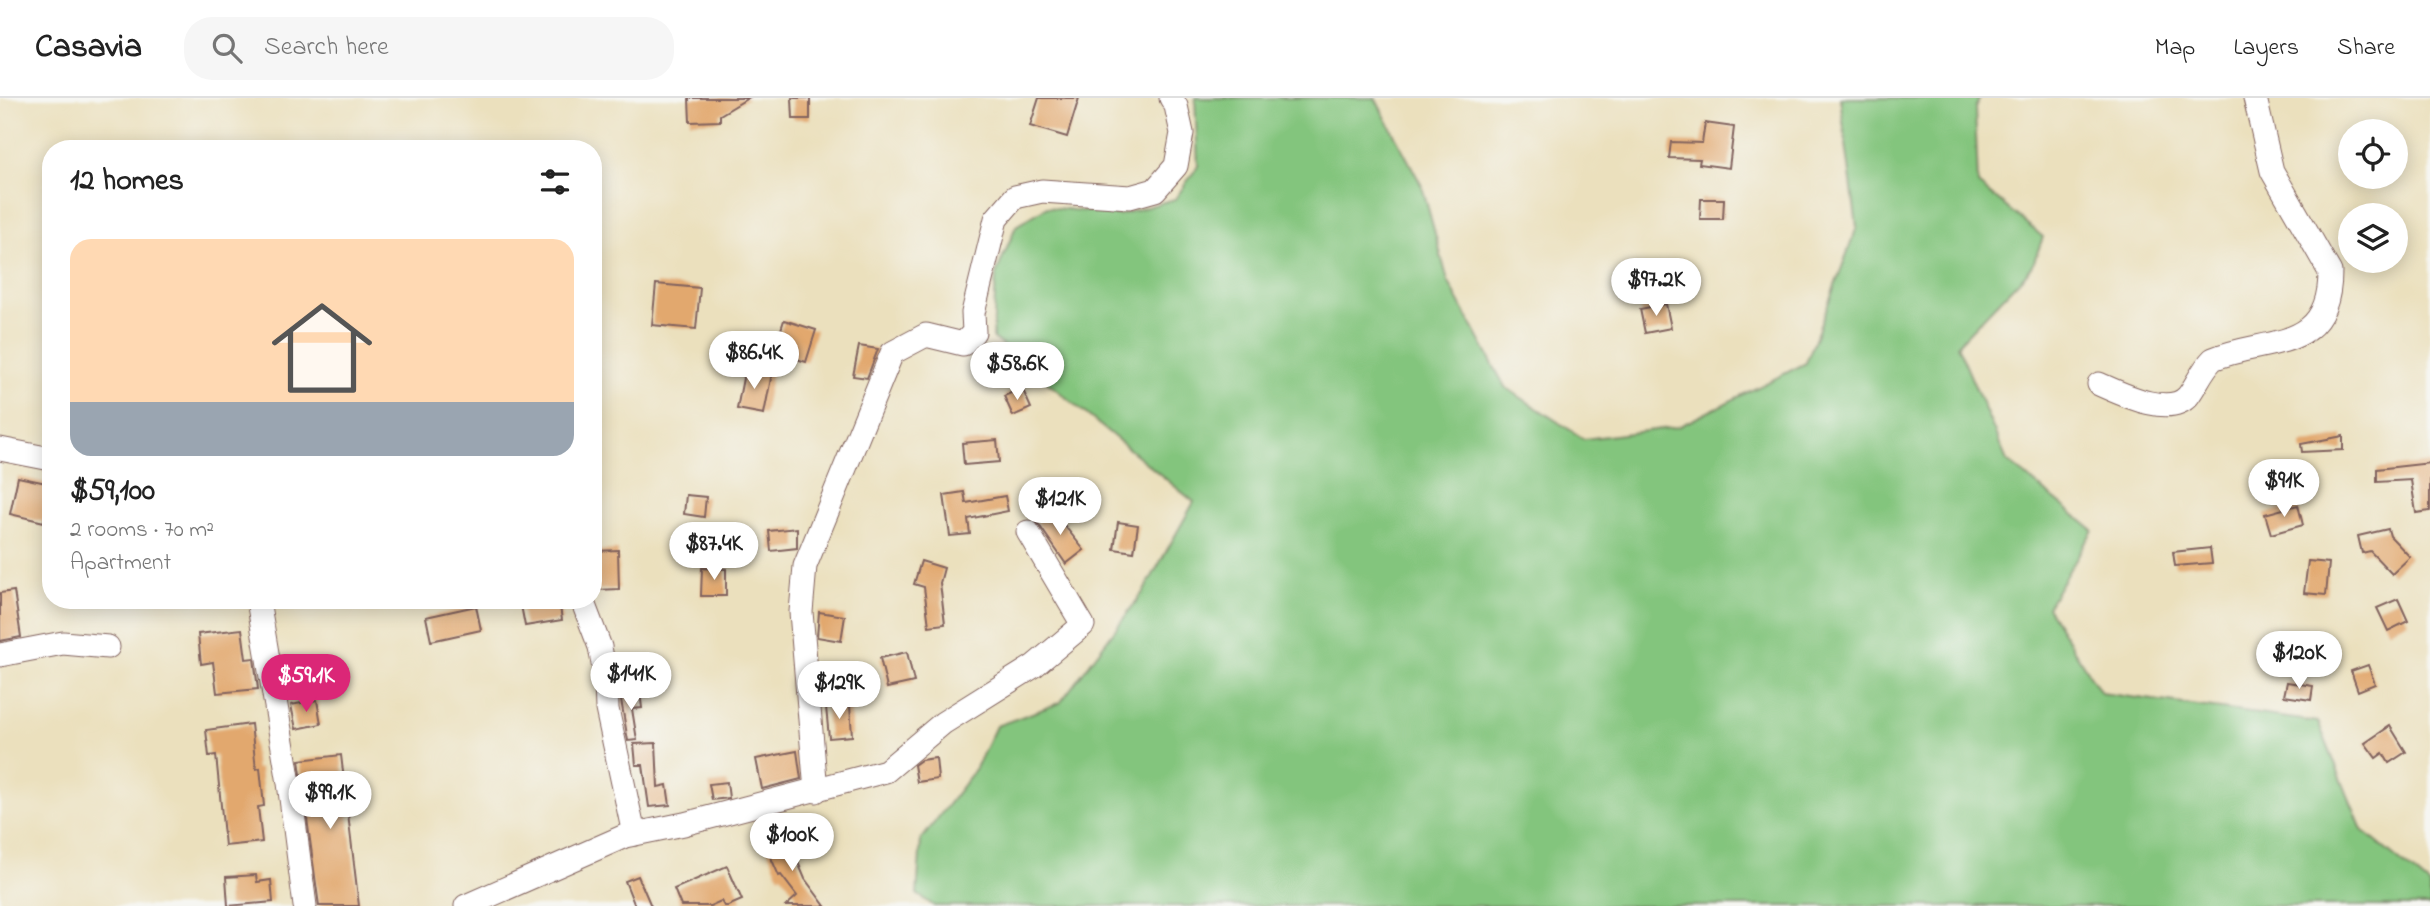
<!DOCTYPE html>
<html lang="en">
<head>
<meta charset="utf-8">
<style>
  :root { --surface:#fff; --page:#f6f6f6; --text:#222; --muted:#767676; --line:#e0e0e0; --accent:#db2777 }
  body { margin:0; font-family:"Indie Flower",sans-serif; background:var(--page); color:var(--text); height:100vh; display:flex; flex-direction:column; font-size:26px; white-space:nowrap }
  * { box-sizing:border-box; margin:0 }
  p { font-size:23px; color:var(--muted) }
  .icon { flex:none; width:38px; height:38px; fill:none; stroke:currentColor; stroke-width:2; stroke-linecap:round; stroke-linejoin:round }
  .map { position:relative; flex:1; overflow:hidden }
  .panel { position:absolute; left:42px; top:42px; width:560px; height:469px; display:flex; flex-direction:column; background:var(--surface); border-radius:28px; box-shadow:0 4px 18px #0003 }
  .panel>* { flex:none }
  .fabs { position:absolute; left:2338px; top:21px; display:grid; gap:14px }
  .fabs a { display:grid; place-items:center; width:70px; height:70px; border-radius:50%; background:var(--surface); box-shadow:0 4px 18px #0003; font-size:35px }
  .price { position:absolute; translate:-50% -60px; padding:0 16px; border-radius:24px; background:#fff; color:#222; font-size:23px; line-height:46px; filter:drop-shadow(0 2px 4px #0008) }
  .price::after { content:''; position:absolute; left:50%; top:42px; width:21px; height:16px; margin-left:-10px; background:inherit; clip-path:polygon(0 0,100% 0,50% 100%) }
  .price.selected { background:var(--accent); color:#fff }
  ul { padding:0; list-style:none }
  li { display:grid; align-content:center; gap:14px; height:371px; padding:0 28px }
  li span { display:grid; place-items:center; height:217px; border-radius:21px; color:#555 }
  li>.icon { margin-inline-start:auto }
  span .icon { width:126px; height:126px; fill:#fffc; stroke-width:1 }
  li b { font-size:30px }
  h2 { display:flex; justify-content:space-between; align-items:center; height:84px; padding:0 28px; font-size:30px }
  header { display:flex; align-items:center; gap:42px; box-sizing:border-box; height:98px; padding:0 35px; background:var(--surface); border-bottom:2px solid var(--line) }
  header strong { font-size:33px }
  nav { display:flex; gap:38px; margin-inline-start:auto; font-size:24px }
  .search { width:490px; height:63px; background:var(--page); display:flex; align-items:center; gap:18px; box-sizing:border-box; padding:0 24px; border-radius:28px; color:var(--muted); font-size:26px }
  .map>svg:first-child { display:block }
  .green { fill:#83c57d; stroke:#667254; stroke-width:2 }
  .building { fill:#e2a86e }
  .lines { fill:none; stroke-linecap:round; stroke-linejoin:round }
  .minor-casing { stroke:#82635e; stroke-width:25 }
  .minor { stroke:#fff; stroke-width:23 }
</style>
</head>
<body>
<header>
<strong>Casavia</strong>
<div class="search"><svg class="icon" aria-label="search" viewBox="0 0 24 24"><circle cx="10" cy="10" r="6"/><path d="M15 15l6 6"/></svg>Search here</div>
<nav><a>Map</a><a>Layers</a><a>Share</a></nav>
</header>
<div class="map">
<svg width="2430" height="808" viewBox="0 0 2430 808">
  <rect width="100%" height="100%" fill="#f6f6f2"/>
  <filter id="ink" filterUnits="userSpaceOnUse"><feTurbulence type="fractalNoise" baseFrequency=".0143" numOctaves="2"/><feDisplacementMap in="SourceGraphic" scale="14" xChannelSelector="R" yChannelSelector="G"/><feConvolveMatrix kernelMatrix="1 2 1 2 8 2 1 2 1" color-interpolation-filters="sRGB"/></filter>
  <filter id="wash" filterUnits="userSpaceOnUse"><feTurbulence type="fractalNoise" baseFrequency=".00686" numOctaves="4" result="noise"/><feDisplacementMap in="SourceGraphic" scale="28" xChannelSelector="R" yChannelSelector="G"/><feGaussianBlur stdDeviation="1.57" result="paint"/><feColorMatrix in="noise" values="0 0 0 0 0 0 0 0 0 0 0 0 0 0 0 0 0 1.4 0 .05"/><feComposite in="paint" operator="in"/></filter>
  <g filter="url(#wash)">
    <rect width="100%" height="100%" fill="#ebe0bd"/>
    <path class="green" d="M 1195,0 L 1375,0 L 1422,88 L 1448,183 L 1505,289 L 1584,341 L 1678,329 L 1806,265 L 1857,129 L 1840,0 L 1980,0 L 1975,10 L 1978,86 L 2043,139 L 2032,169 L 1957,247 L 2007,363 L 2093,432 L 2047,509 L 2101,595 L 2318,624 L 2362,732 L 2430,788 L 2430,808 L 934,808 L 917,796 L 921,742 L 976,670 L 996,628 L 1060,605 L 1144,493 L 1194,404 L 993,240 L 996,176 L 1016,128 L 1047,109 L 1119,117 L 1175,101 L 1198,68 Z"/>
    <g id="blocks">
      <g class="building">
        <path d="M 689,0 L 748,0 L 720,17 L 720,23 L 690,24 Z"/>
        <path d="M 792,0 L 810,0 L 810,21 L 793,21 Z"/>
        <path d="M 1039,0 L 1079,0 L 1067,39 L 1030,28 Z"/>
        <path d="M 1705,25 L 1734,29 L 1729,70 L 1699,66 L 1700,61 L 1669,60 L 1671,44 L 1702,45 Z"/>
        <path d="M 1701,101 L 1724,101 L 1723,121 L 1700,121 Z"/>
        <path d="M 656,186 L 700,190 L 696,231 L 652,227 Z"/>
        <path d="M 1666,206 L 1671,230 L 1645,235 L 1640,211 Z"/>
        <path d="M 784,222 L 816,232 L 806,264 L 774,254 Z"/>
        <path d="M 859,248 L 878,251 L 867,280 L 853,278 Z"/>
        <path d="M 745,270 L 772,275 L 764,316 L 737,311 Z"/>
        <path d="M 1022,290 L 1031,310 L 1013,318 L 1004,298 Z"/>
        <path d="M 2343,338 L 2343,352 L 2302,354 L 2301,346 Z"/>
        <path d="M 997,342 L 999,364 L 964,367 L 962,345 Z"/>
        <path d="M 2430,365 L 2430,413 L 2416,415 L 2411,382 L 2377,384 L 2377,371 Z"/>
        <path d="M 18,379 L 51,386 L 44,424 L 10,416 Z"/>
        <path d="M 964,394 L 966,405 L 1005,398 L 1008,413 L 968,421 L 970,436 L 950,438 L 944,397 Z"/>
        <path d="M 686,397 L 706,399 L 704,419 L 684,416 Z"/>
        <path d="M 2298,407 L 2303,427 L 2271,436 L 2265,416 Z"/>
        <path d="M 1052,412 L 1084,452 L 1066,466 L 1037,424 Z"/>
        <path d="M 1118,424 L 1138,427 L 1134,454 L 1114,451 Z"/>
        <path d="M 797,430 L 797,450 L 771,453 L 769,433 Z"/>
        <path d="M 2388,431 L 2390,438 L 2410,459 L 2392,476 L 2370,453 L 2362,455 L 2358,438 Z"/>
        <path d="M 2210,450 L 2212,465 L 2175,468 L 2173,454 Z"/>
        <path d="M 618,452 L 619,491 L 597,492 L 596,453 Z"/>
        <path d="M 921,463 L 944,470 L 940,485 L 945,526 L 929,528 L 924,489 L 914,486 Z"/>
        <path d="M 2308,463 L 2329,465 L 2326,497 L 2304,495 Z"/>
        <path d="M 702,470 L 726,471 L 726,498 L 701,498 Z"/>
        <path d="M 14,493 L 21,539 L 0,543 L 0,495 Z"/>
        <path d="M 2398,501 L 2408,523 L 2388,533 L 2377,510 Z"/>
        <path d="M 520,502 L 559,502 L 562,522 L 525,528 Z"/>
        <path d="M 476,508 L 481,532 L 431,543 L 426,519 Z"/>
        <path d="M 819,514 L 845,518 L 841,543 L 817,539 Z"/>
        <path d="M 242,531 L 246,561 L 254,560 L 258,591 L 217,595 L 213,564 L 201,566 L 198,536 Z"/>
        <path d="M 907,554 L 914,584 L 887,590 L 880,560 Z"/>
        <path d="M 2368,567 L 2375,586 L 2358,593 L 2351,573 Z"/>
        <path d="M 2287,584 L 2313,588 L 2311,602 L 2284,598 Z"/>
        <path d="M 640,594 L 642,610 L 632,611 L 637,642 L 628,643 L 620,596 Z"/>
        <path d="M 317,602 L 321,626 L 296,631 L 291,607 Z"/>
        <path d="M 850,607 L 852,638 L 829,640 L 826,609 Z"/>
        <path d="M 251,626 L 256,671 L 260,670 L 264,708 L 258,709 L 262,744 L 225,748 L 216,657 L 209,658 L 206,632 Z"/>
        <path d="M 2390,628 L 2406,654 L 2389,665 L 2383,655 L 2376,660 L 2365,645 Z"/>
        <path d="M 656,645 L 658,689 L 667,687 L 670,707 L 649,709 L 643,667 L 636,667 L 634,646 Z"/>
        <path d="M 797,653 L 801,681 L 762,691 L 756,661 Z"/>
        <path d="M 341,657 L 359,808 L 319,808 L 299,662 Z"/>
        <path d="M 936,660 L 938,681 L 917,684 L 914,667 L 921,662 Z"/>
        <path d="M 727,684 L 729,700 L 712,702 L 709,686 Z"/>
        <path d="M 786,736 L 805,781 L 825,808 L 786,808 L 797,798 L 781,777 L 779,778 L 765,746 Z"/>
        <path d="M 727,768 L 742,802 L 728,808 L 724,808 L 721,803 L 710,808 L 681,808 L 674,791 Z"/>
        <path d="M 256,777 L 257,784 L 271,782 L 273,804 L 228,808 L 226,779 Z"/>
        <path d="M 638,778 L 651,808 L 635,808 L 625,783 Z"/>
      </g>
    </g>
  </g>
  <g filter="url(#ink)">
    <use href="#blocks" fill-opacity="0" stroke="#82635e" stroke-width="2"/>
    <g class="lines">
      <g class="minor-casing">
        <g id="minor">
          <path d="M 2099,286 C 2120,295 2169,320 2188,298 C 2197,286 2202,272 2213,261 C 2266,239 2330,256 2330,174 L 2272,73 L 2255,0"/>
          <path d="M 0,351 L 51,361"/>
          <path d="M 258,502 L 289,685 L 305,808"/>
          <path d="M 582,502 L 600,549 L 606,582 L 607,611 L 634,736"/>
          <path d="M 0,557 L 63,545 L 108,549"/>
          <path d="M 816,693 L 801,514 L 805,468 L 892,255 L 926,237 L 963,246 L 974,234 L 973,215 L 996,121 L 1015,99 L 1042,93 L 1130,99 L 1155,92 L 1176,68 L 1182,35 L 1176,8 L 1171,0"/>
          <path d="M 466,808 L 625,738 L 684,726 L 886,673 L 943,625 L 1034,568 L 1083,527 L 1028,434"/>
        </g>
      </g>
      <use href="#minor" class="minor"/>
    </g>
  </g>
</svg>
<div class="fabs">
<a><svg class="icon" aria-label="locate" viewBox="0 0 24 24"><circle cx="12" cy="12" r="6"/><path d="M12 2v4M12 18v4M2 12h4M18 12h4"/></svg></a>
<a><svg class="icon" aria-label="layers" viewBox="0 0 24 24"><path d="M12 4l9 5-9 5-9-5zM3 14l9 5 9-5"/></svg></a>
</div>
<b class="price" style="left:1656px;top:220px">$97.2K</b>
<b class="price" style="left:754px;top:293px">$86.4K</b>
<b class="price" style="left:1017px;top:304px">$58.6K</b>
<b class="price" style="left:2284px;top:421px">$91K</b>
<b class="price" style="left:1060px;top:439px">$121K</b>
<b class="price" style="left:714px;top:484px">$87.4K</b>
<b class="price" style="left:2299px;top:593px">$120K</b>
<b class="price" style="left:631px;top:614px">$141K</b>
<b class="price selected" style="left:306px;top:616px">$59.1K</b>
<b class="price" style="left:839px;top:623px">$129K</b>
<b class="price" style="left:330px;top:733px">$99.1K</b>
<b class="price" style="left:792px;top:775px">$100K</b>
<section class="panel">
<h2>12 homes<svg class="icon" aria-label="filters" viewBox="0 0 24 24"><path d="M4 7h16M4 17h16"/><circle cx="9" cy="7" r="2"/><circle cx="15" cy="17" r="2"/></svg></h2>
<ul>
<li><span style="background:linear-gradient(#ffd9b3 75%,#9aa5b1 0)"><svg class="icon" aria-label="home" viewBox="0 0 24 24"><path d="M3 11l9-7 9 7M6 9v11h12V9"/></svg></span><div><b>$59,100</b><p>2 rooms · 70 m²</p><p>Apartment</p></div></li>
</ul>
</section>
</div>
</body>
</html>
